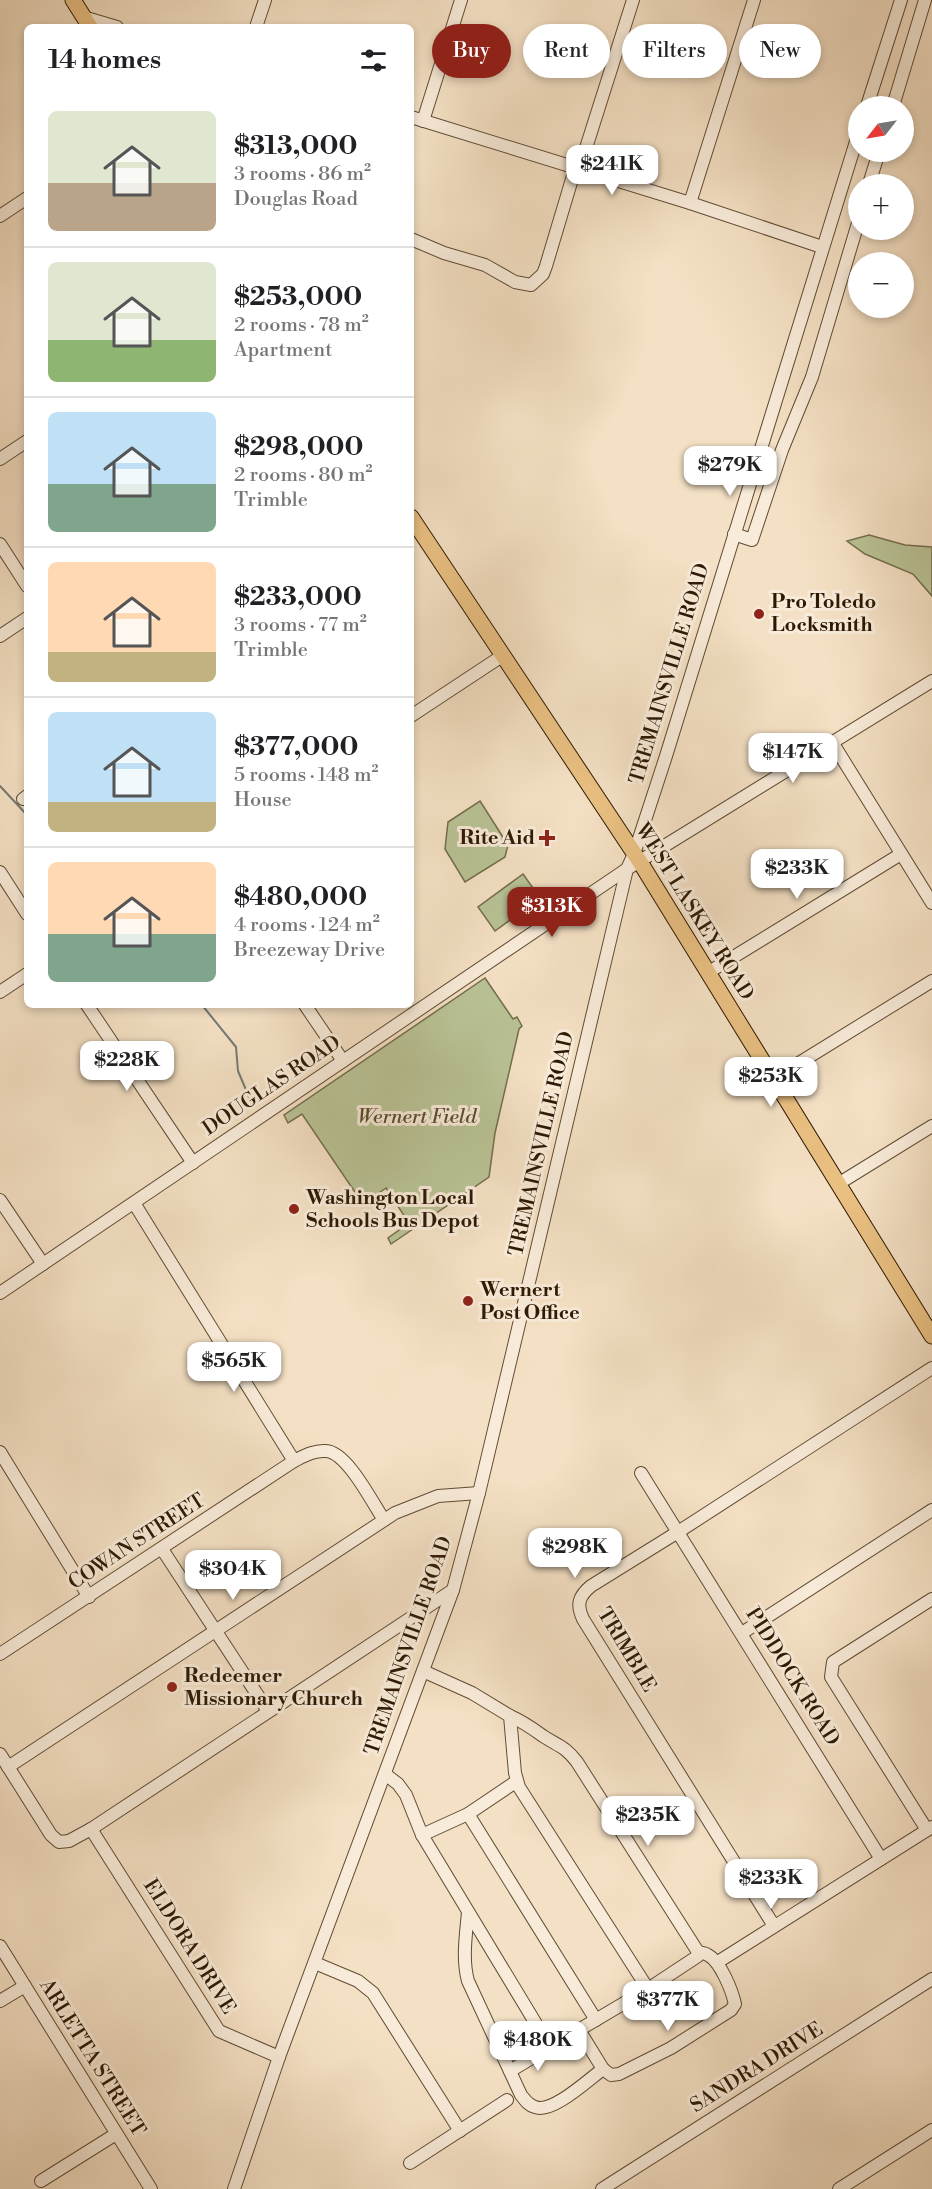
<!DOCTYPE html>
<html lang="en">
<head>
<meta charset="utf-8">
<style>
  :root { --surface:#fff; --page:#f6f6f6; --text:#202124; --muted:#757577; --line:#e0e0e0; --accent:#8f2418 }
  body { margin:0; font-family:"Libre Bodoni",serif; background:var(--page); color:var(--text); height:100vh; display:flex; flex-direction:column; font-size:22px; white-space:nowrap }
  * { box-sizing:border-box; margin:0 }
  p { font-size:20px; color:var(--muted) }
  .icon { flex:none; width:33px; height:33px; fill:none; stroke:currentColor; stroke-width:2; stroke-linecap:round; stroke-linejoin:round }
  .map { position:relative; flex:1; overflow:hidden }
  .drawer { position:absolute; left:24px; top:24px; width:390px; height:984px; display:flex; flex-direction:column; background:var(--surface); border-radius:9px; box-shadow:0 3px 9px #0003 }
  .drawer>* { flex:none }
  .top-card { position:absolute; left:432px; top:24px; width:410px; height:54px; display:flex; gap:12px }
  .needle { width:39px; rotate:239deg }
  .fabs { position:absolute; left:848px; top:96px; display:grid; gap:12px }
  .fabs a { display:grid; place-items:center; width:66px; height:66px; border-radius:50%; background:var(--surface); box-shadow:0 3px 9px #0003; font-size:30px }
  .price { position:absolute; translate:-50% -51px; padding:0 14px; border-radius:12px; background:#fff; color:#222; font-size:20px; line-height:39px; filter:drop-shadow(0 2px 3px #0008) }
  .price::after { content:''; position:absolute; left:50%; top:36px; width:18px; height:14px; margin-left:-9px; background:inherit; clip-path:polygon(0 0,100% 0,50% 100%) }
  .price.on { background:var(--accent); color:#fff }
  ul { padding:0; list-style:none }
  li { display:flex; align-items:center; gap:18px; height:150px; padding:0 24px }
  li+li { border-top:2px solid var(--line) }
  li span { display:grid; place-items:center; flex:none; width:168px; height:120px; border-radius:9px; color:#555 }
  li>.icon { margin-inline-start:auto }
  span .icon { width:72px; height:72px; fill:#fffc; stroke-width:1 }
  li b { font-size:26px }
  h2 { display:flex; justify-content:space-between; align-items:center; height:72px; padding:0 24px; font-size:26px }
  .chip { padding:0 21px; border-radius:27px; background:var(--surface); box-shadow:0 3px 9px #0003; font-size:21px; line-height:54px }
  .chip.on { background:var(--accent); color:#fff }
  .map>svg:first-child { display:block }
  .green { fill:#b9c396; stroke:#746e4c; stroke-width:1.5 }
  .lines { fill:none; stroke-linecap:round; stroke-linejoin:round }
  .stream { stroke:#747a74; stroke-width:2 }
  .minor-casing { stroke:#604b33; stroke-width:14 }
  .major-casing { stroke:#2e1903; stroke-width:17 }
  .minor { stroke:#f8ebd9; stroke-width:12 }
  .major { stroke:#eac082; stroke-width:15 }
  .poi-dot { fill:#8f2418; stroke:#f8ebd9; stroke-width:2 }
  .labels { text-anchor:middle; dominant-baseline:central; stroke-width:6; stroke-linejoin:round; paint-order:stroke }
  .poi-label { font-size:20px; font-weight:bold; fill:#2e1903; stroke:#f8ebd9; text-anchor:start }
  .street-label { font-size:20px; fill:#2e1903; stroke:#f8ebd9 }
  .park-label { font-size:20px; font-style:italic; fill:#584c2f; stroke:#f8ebd9 }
</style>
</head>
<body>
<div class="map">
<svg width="932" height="2189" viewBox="0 0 932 2189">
  <rect width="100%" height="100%" fill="#f4e0c4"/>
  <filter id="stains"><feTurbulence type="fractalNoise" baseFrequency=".00333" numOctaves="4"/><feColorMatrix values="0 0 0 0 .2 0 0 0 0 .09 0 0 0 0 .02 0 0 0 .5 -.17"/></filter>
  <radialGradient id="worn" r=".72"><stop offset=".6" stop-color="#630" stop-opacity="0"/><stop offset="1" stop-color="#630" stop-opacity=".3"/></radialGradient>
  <g class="green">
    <path d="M 869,535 L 905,545 L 932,547 L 932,596 L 913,574 L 865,554 L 847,541 Z"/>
    <path d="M 480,801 L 508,845 L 505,857 L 465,882 L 445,849 L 448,822 Z"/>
    <path d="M 523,874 L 540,898 L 495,931 L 478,907 Z"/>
    <path d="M 485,978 L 513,1019 L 517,1017 L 522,1026 L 519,1029 L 495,1133 L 489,1177 L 391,1244 L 388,1238 L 409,1223 L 386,1188 L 363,1204 L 302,1114 L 288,1123 L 284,1115 Z"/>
  </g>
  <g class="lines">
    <g class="stream">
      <path d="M 0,786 L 27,815"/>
      <path d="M 202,1005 L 236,1047 L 238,1071 L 252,1104"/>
    </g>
    <g class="minor-casing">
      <g id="minor">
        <path d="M 83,17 L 117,27"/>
        <path d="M 256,27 L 265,0"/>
        <path d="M 867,106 L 901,0"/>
        <path d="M 893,106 L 925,0"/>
        <path d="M 411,117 L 690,203 L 822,247"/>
        <path d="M 423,121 L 461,0"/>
        <path d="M 579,170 L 633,0"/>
        <path d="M 869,184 L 879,152"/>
        <path d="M 690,203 L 754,0"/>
        <path d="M 0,216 L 27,198"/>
        <path d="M 411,239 L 444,253 L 485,265 L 515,282 L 531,285 L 543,274 L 546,266 L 575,169"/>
        <path d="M 0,459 L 27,441"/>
        <path d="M 734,534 L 752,540 L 782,450 L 812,377 L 858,223"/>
        <path d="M 0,544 L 27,586"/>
        <path d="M 0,636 L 27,618"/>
        <path d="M 411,716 L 502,656"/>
        <path d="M 832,742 L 932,903"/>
        <path d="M 23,799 L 27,796"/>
        <path d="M 0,872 L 27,914"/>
        <path d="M 709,972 L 901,854"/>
        <path d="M 0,992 L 27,974"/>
        <path d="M 87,1005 L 193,1163"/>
        <path d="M 305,1005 L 343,1061"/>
        <path d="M 773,1079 L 932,981"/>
        <path d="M 838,1184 L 932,1126"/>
        <path d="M 0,1200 L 43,1264"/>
        <path d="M 134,1203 L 294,1461 C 304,1456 314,1450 326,1451 C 347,1452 372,1502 384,1520"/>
        <path d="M 0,1293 L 627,869 L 932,681"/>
        <path d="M 0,1452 L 89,1597"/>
        <path d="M 641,1473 L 881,1859"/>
        <path d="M 162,1549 L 268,1711"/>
        <path d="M 742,1633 L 932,1510"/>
        <path d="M 0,1654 L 294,1461"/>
        <path d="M 510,1716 C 522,1721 532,1728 543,1736 C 558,1746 565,1746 577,1762 L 698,1952 L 698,1956 L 648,1989"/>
        <path d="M 0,1754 L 51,1835 L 59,1842 L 69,1841 L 91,1829 L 453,1590"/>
        <path d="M 8,1767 L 395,1513 L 438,1496 L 479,1493"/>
        <path d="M 385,1774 L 398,1784 L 406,1795 L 422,1835 L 550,2047 L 648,1989 L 519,1787 L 515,1773 L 510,1716 L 472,1693 L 423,1671"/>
        <path d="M 468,1814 L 596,2020"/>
        <path d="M 91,1829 L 219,2031 L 279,2057"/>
        <path d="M 927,1830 L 831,1677 L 833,1662 L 932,1599"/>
        <path d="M 422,1835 L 468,1814 L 517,1781"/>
        <path d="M 468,1912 C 466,1935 462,1959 468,1981 L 521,2095 C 525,2100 528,2105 535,2107 C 552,2114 588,2080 603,2069"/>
        <path d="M 774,1926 L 583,1619 C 576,1604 579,1596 591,1586 L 678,1532 L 932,1368"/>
        <path d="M 0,1946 L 151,2189"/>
        <path d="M 721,1960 L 932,1827"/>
        <path d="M 315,1963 L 358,1981 L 373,1993 L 460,2131"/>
        <path d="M 0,2001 L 25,1986"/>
        <path d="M 579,2030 L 603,2069 L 611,2075 L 619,2074 L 671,2048 L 731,2010 L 735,2004 C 732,1991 721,1962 708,1955 C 705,1953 702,1953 698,1952"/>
        <path d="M 510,2071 L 550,2047"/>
        <path d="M 410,2163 L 507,2100"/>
        <path d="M 41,2181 L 116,2134"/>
        <path d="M 234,2189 L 279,2057 L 453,1590 L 479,1493 L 627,869 L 634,854 L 666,756 L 858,135"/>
        <path d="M 602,2189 L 932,1979"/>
        <path d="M 839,2189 L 932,2130"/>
      </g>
    </g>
    <g class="major-casing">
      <g id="major">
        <path d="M 73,0 L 90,27"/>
        <path d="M 411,517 L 640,862 L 932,1336"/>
      </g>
    </g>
    <use href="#minor" class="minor"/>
    <use href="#major" class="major"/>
  </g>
  <g class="poi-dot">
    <circle cx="759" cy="614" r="6"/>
    <path d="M544 829h6v6h6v6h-6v6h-6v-6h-6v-6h6z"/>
    <circle cx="294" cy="1209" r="6"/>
    <circle cx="468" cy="1301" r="6"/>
    <circle cx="172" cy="1687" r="6"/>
  </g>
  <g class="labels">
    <g class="poi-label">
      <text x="771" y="602">Pro Toledo<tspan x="771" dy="23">Locksmith</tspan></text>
      <text x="535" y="838" text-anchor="end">Rite Aid</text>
      <text x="306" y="1198">Washington Local<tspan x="306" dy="23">Schools Bus Depot</tspan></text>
      <text x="480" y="1290">Wernert<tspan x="480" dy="23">Post Office</tspan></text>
      <text x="184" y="1676">Redeemer<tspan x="184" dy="23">Missionary Church</tspan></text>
    </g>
    <g class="street-label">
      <text transform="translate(670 674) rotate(-73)">TREMAINSVILLE ROAD</text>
      <text transform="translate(694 912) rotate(58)">WEST LASKEY ROAD</text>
      <text transform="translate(272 1086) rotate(-34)">DOUGLAS ROAD</text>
      <text transform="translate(542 1144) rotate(-77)">TREMAINSVILLE ROAD</text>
      <text transform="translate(137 1542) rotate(-33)">COWAN STREET</text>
      <text transform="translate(409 1646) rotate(-71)">TREMAINSVILLE ROAD</text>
      <text transform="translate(626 1650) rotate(59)">TRIMBLE</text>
      <text transform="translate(792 1677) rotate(58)">PIDDOCK ROAD</text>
      <text transform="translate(189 1947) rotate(58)">ELDORA DRIVE</text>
      <text transform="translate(92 2058) rotate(58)">ARLETTA STREET</text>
      <text transform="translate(757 2068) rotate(-32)">SANDRA DRIVE</text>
    </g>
    <g class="park-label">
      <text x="417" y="1117">Wernert Field</text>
    </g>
  </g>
  <rect width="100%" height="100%" filter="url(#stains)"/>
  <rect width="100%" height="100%" fill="url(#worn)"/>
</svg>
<div class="fabs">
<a><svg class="needle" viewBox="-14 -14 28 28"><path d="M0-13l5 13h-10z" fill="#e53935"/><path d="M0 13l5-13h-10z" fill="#757577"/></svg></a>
<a>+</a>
<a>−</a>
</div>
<b class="price" style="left:612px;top:196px">$241K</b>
<b class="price" style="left:730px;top:497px">$279K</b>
<b class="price" style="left:793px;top:784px">$147K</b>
<b class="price" style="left:797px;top:900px">$233K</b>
<b class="price on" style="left:552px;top:938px">$313K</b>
<b class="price" style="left:127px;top:1092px">$228K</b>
<b class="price" style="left:771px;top:1108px">$253K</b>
<b class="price" style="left:234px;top:1393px">$565K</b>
<b class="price" style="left:575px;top:1579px">$298K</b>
<b class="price" style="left:233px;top:1601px">$304K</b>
<b class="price" style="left:648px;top:1847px">$235K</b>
<b class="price" style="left:771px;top:1910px">$233K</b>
<b class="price" style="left:668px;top:2032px">$377K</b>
<b class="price" style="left:538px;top:2072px">$480K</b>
<div class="top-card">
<a class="chip on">Buy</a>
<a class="chip">Rent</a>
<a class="chip">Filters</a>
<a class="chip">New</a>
</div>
<section class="drawer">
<h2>14 homes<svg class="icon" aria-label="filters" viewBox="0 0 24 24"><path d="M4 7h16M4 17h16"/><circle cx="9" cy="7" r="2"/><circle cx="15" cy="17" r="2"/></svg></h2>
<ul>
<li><span style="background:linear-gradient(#dfe7d0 60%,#b9a48a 0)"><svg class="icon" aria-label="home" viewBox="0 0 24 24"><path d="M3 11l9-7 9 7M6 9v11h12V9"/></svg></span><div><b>$313,000</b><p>3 rooms · 86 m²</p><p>Douglas Road</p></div></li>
<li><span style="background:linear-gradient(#dfe7d0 65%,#8fb573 0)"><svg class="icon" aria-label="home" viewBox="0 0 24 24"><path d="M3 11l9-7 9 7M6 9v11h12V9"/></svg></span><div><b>$253,000</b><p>2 rooms · 78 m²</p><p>Apartment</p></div></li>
<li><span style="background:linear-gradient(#bfe0f5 60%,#7fa58c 0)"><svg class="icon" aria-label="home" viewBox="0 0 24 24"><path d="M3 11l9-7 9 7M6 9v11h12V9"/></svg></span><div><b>$298,000</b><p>2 rooms · 80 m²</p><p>Trimble</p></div></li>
<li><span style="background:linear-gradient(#ffd9b3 75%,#c2b280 0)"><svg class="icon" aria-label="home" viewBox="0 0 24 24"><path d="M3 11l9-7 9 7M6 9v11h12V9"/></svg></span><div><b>$233,000</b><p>3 rooms · 77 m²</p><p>Trimble</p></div></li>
<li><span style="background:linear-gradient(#bfe0f5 75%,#c2b280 0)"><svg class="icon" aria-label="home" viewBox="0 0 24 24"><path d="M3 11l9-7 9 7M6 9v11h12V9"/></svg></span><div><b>$377,000</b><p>5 rooms · 148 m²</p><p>House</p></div></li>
<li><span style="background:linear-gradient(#ffd9b3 60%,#7fa58c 0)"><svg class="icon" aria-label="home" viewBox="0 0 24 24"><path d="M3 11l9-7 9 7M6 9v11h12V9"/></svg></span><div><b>$480,000</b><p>4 rooms · 124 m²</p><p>Breezeway Drive</p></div></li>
</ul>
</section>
</div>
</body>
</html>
